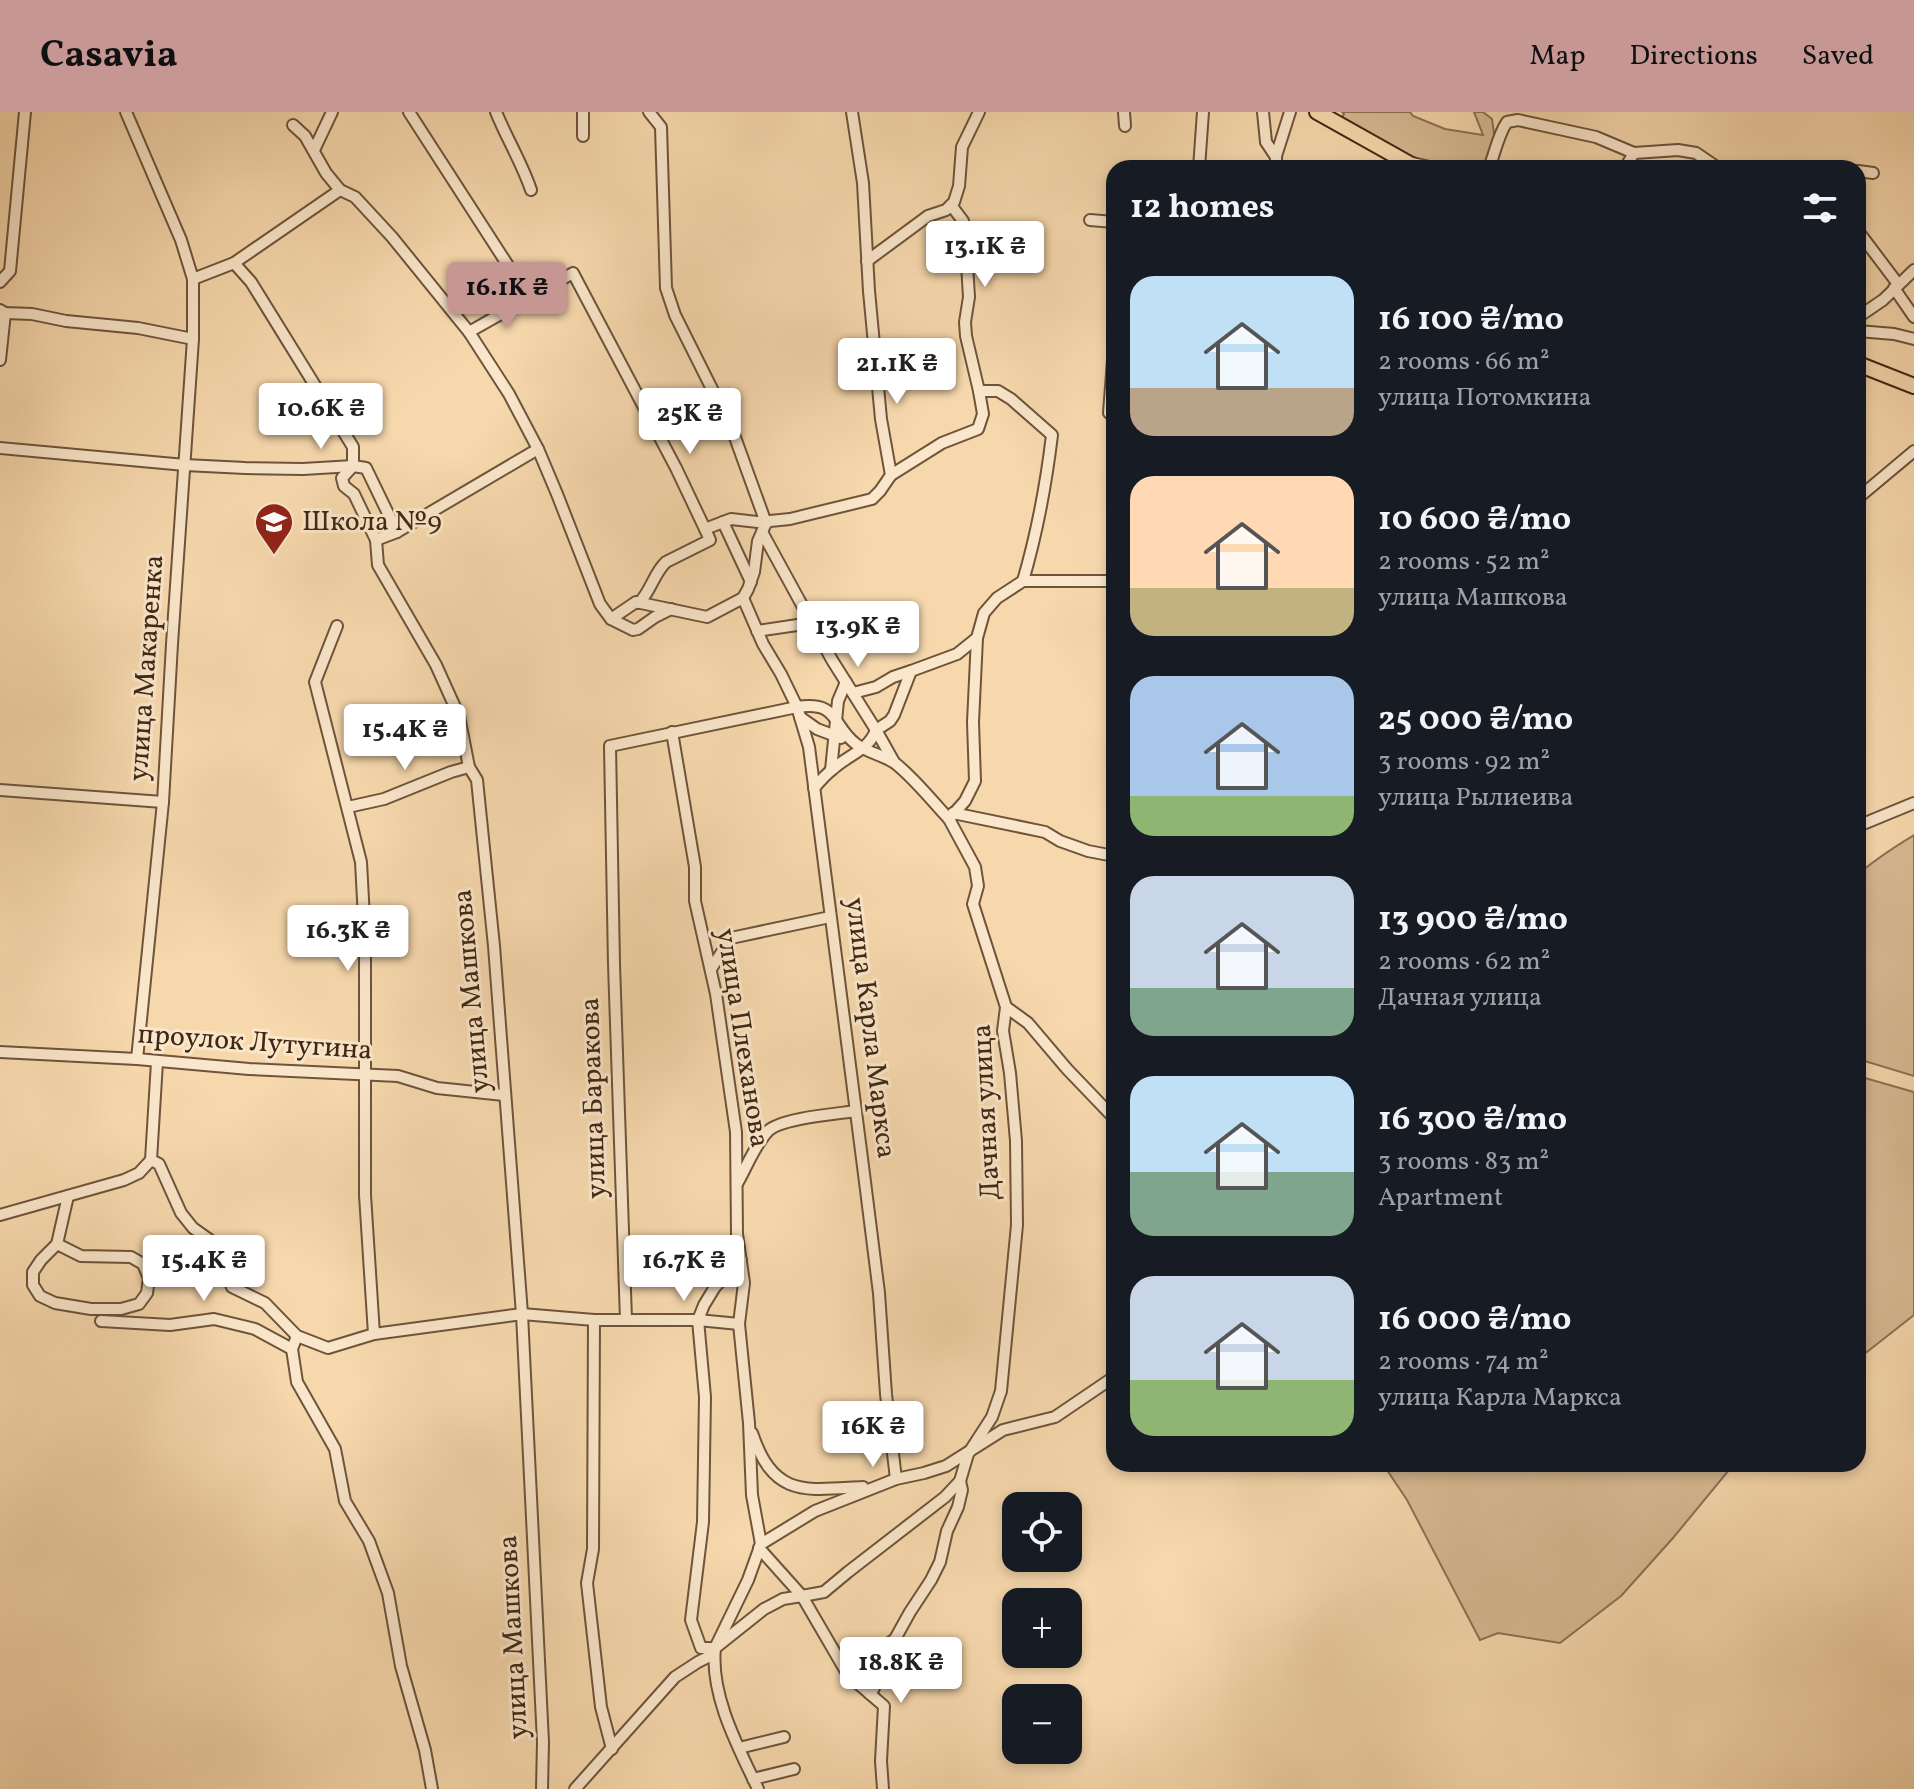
<!DOCTYPE html>
<html lang="en">
<head>
<meta charset="utf-8">
<style>
  :root { --surface:#171b24; --page:#242831; --text:#f1f3f6; --muted:#9ea1a6; --accent:#c59692 }
  body { margin:0; font-family:Vollkorn,serif; background:var(--page); color:var(--text); height:100vh; display:flex; flex-direction:column; font-size:30px; white-space:nowrap }
  * { box-sizing:border-box; margin:0 }
  p { font-size:26px; color:var(--muted) }
  .icon { flex:none; width:44px; height:44px; fill:none; stroke:currentColor; stroke-width:2; stroke-linecap:round; stroke-linejoin:round }
  .map { position:relative; flex:1; overflow:hidden }
  .sheet { position:absolute; left:1106px; top:48px; width:760px; height:1312px; display:flex; flex-direction:column; background:var(--surface); border-radius:24px; box-shadow:0 4px 12px #0003 }
  .sheet>* { flex:none }
  .controls { position:absolute; left:1002px; top:1380px; display:grid; gap:16px }
  .controls a { display:grid; place-items:center; width:80px; height:80px; border-radius:16px; background:var(--surface); box-shadow:0 4px 12px #0003; font-size:40px }
  .price { position:absolute; translate:-50% -68px; padding:0 18px; border-radius:8px; background:#fff; color:#222; font-size:26px; line-height:52px; filter:drop-shadow(0 2px 4px #0008) }
  .price::after { content:''; position:absolute; left:50%; top:48px; width:24px; height:18px; margin-left:-12px; background:inherit; clip-path:polygon(0 0,100% 0,50% 100%) }
  .price.on { background:var(--accent); color:#111 }
  ul { padding:0; list-style:none }
  li { display:flex; align-items:center; gap:24px; height:200px; padding:0 24px }
  li span { display:grid; place-items:center; flex:none; width:224px; height:160px; border-radius:24px; color:#555 }
  li>.icon { margin-inline-start:auto }
  span .icon { width:96px; height:96px; fill:#fffc; stroke-width:1 }
  li b { font-size:34px }
  h2 { display:flex; justify-content:space-between; align-items:center; height:96px; padding:0 24px; font-size:34px }
  header { display:flex; align-items:center; gap:48px; box-sizing:border-box; height:112px; padding:0 40px; background:var(--accent); color:#111 }
  header strong { font-size:38px }
  nav { display:flex; gap:44px; margin-inline-start:auto; font-size:28px }
  .map>svg:first-child { display:block }
  .green { fill:#d8ba93; stroke:#8c7154; stroke-width:2 }
  .lines { fill:none; stroke-linecap:round; stroke-linejoin:round }
  .minor-casing { stroke:#6d543b; stroke-width:14 }
  .major-casing { stroke:#3f2815; stroke-width:18 }
  .minor { stroke:#fae6ca; stroke-width:10 }
  .major { stroke:#f7d8ad; stroke-width:14 }
  .labels { text-anchor:middle; dominant-baseline:central; stroke-width:6; stroke-linejoin:round; paint-order:stroke }
  .poi-label { font-size:28px; fill:#3f2815; stroke:#fae6ca; text-anchor:start }
  .street-label { font-size:28px; fill:#3f2815; stroke:#fae6ca }
</style>
</head>
<body>
<header>
<strong>Casavia</strong>
<nav><a>Map</a><a>Directions</a><a>Saved</a></nav>
</header>
<div class="map">
<svg width="1914" height="1677" viewBox="0 0 1914 1677">
  <rect width="100%" height="100%" fill="#f7d8ad"/>
  <filter id="stains"><feTurbulence type="fractalNoise" baseFrequency=".0025" numOctaves="4"/><feColorMatrix values="0 0 0 0 .2 0 0 0 0 .09 0 0 0 0 .02 0 0 0 .5 -.17"/></filter>
  <radialGradient id="worn" r=".72"><stop offset=".6" stop-color="#630" stop-opacity="0"/><stop offset="1" stop-color="#630" stop-opacity=".3"/></radialGradient>
  <g class="green">
    <path d="M 1342,0 L 1410,0 L 1413,4 L 1445,17 L 1483,23 L 1474,0 L 1483,0 L 1492,7 L 1495,29 L 1485,56 L 1449,56 L 1412,47 L 1341,7 L 1344,2 Z"/>
    <path d="M 1914,723 L 1914,964 L 1858,947 L 1858,762 C 1876,747 1894,735 1914,723 Z"/>
    <path d="M 1858,964 L 1914,980 L 1914,1203 L 1858,1247 Z"/>
    <path d="M 1383,1352 L 1734,1352 L 1673,1426 L 1621,1484 L 1560,1531 L 1498,1521 L 1480,1528 L 1407,1388 Z"/>
  </g>
  <g class="lines">
    <g class="minor-casing">
      <g id="minor">
        <path d="M 126,0 L 181,128 L 193,167 L 193,227 L 172,532 L 163,690 L 137,947"/>
        <path d="M 409,0 L 529,186 L 573,161 L 676,356 L 705,417 L 731,407 L 766,411 L 732,317 L 675,203 L 666,176 L 661,15 L 649,0"/>
        <path d="M 496,0 C 507,27 522,51 531,78"/>
        <path d="M 583,0 L 583,24"/>
        <path d="M 1124,0 L 1125,14"/>
        <path d="M 1263,0 L 1266,30 L 1276,45"/>
        <path d="M 293,13 L 305,24 L 326,61 L 340,78 L 355,85 L 392,125 L 469,220 L 509,282 L 538,337 L 557,382 L 600,492 L 611,507 L 633,518 L 638,517 L 655,505 L 671,497"/>
        <path d="M 314,38 L 332,0"/>
        <path d="M 1412,51 L 1434,56"/>
        <path d="M 1199,56 L 1203,0"/>
        <path d="M 1276,56 L 1276,44 L 1290,0"/>
        <path d="M 1489,56 C 1495,41 1498,23 1507,10 L 1518,8 L 1596,25 L 1634,41 L 1678,38 L 1696,41 L 1718,56"/>
        <path d="M 1625,56 L 1634,41"/>
        <path d="M 1802,56 L 1804,56"/>
        <path d="M 1858,59 L 1873,61"/>
        <path d="M 951,93 L 963,109 L 965,119 L 969,185 L 965,210 L 966,224 L 979,279"/>
        <path d="M 1090,108 L 1114,110"/>
        <path d="M 1858,119 L 1898,172"/>
        <path d="M 867,149 L 928,104 L 946,98 L 954,90 L 959,74 L 962,35 L 979,0"/>
        <path d="M 234,151 L 251,170 L 353,335 L 353,354 L 342,366 L 344,374 L 354,382 L 376,428 L 378,453 L 436,553 L 459,604 L 469,655 L 477,668 L 494,834 L 522,1202 L 543,1630 L 542,1677"/>
        <path d="M 193,167 L 234,151 L 340,78"/>
        <path d="M 0,170 L 10,159 L 25,0"/>
        <path d="M 1894,176 L 1914,205"/>
        <path d="M 0,198 L 5,201 L 32,202 L 66,209 L 138,216 L 193,227"/>
        <path d="M 1858,205 L 1883,188 L 1914,158"/>
        <path d="M 1858,219 L 1894,222 L 1914,227"/>
        <path d="M 469,220 L 529,186"/>
        <path d="M 1114,235 L 1109,301 L 1114,301"/>
        <path d="M 0,248 L 5,201"/>
        <path d="M 0,336 L 185,353 L 245,356 L 303,357 L 353,354 L 366,356 L 397,420"/>
        <path d="M 891,363 L 942,331 L 978,317 L 983,302 L 979,279 L 998,279 L 1011,287 L 1052,323 C 1046,373 1037,421 1023,469"/>
        <path d="M 1858,386 L 1914,339"/>
        <path d="M 723,410 L 751,470"/>
        <path d="M 762,420 L 832,548 L 876,618 L 890,609 L 894,603 L 911,559 L 957,542 L 977,526"/>
        <path d="M 376,428 L 397,420 L 538,337"/>
        <path d="M 743,486 L 763,532 L 781,562 L 797,595 L 809,635 L 864,1062 L 879,1181 L 886,1282 L 896,1367"/>
        <path d="M 743,486 L 748,477 L 754,460 L 758,429 L 766,411 L 770,409 L 790,407 L 872,387 L 880,379 L 891,363 L 881,307 L 869,179 L 863,71 L 852,0"/>
        <path d="M 639,491 C 651,479 654,461 666,450 L 710,428 L 705,417"/>
        <path d="M 611,507 L 636,490 L 707,505 L 743,486"/>
        <path d="M 337,514 L 315,570 L 361,750 L 365,825 L 365,1083 L 374,1222"/>
        <path d="M 757,519 L 811,511"/>
        <path d="M 853,581 L 876,575 L 893,565 L 911,559"/>
        <path d="M 800,605 L 817,617 L 841,626"/>
        <path d="M 876,618 L 894,650"/>
        <path d="M 672,620 L 695,755 L 695,789 L 716,882 L 736,1020 L 737,1122 L 744,1171 L 739,1212 L 749,1311 L 752,1383 L 761,1432"/>
        <path d="M 831,658 L 838,589 L 846,570"/>
        <path d="M 814,676 C 820,669 826,662 833,657 C 848,643 869,638 876,618"/>
        <path d="M 0,678 L 163,690"/>
        <path d="M 348,695 L 384,687 L 451,660 L 469,655"/>
        <path d="M 953,701 L 1045,720 L 1060,729 L 1088,739 L 1114,744"/>
        <path d="M 1858,714 L 1914,691"/>
        <path d="M 711,857 L 731,826 L 830,805"/>
        <path d="M 1006,895 L 1028,911 L 1067,957 L 1114,1006"/>
        <path d="M 0,940 L 137,947 L 249,957 L 398,964 L 437,976 L 504,983"/>
        <path d="M 151,1048 L 159,1052 L 181,1101 L 193,1116 L 214,1131 L 232,1175 L 265,1191 L 297,1224 L 328,1236 L 374,1222 L 522,1202 L 594,1208"/>
        <path d="M 738,1070 C 747,1054 755,1033 768,1019 C 781,1006 836,1002 856,999"/>
        <path d="M 0,1103 L 124,1068 L 139,1061 L 151,1048 L 157,950"/>
        <path d="M 57,1132 L 81,1144 L 131,1145 L 143,1152 L 149,1166 L 147,1181 L 139,1192 L 121,1197 L 91,1197 L 55,1191 L 40,1184 L 33,1173 L 33,1160 L 41,1148 L 57,1132 L 68,1084"/>
        <path d="M 741,1148 L 715,1175 L 704,1193 L 698,1208 L 705,1285 L 703,1410 L 691,1508 L 701,1536 L 715,1536 L 764,1497 L 783,1487 L 802,1484 L 848,1563 L 884,1594 L 881,1649 L 883,1677"/>
        <path d="M 626,1208 L 698,1208 L 739,1212"/>
        <path d="M 101,1209 L 170,1213 L 214,1207 L 255,1217 L 292,1237"/>
        <path d="M 297,1224 L 292,1237 L 297,1270 L 335,1337 L 345,1389 L 369,1429 L 388,1481 L 401,1554 L 425,1638 L 432,1677"/>
        <path d="M 752,1321 C 774,1386 804,1378 863,1375"/>
        <path d="M 759,1436 L 802,1484 L 824,1480 L 848,1460 L 945,1385 L 960,1369 L 968,1342 L 992,1305 L 1001,1279 L 1017,1113 L 1016,1029 L 1010,961 L 1003,919 L 1006,895 L 973,792 L 978,774 L 975,755 L 949,707 L 965,689 L 975,669 L 973,610 L 977,526 L 984,501 L 997,486 L 1023,469 L 1114,469"/>
        <path d="M 870,1582 L 874,1576 L 870,1554 L 871,1544 L 895,1527 L 910,1500 L 931,1468 L 940,1450 L 947,1419 L 958,1395 L 962,1378 L 960,1369"/>
        <path d="M 739,1636 L 784,1625"/>
        <path d="M 612,1637 L 601,1595 L 587,1471 L 593,1437 L 594,1208 L 626,1208 L 614,852 L 610,634 L 797,595 C 840,589 831,613 856,632 C 868,641 884,643 896,652 C 915,667 932,689 949,707"/>
        <path d="M 753,1667 L 794,1657"/>
        <path d="M 575,1677 L 675,1565 L 698,1550 L 714,1542"/>
        <path d="M 758,1677 C 738,1635 710,1583 715,1536 L 748,1468 L 761,1432 L 815,1399 L 896,1367 L 924,1361 L 946,1354 L 1003,1318 L 1055,1305 L 1114,1265"/>
      </g>
    </g>
    <g class="major-casing">
      <g id="major">
        <path d="M 1317,0 L 1417,56"/>
        <path d="M 1858,252 L 1914,274"/>
      </g>
    </g>
    <use href="#minor" class="minor"/>
    <use href="#major" class="major"/>
  </g>
  <defs>
    <g id="school-pin" transform="scale(2)"><path d="M0 17L-7.5 6A9.5 9.5 0 1 1 7.5 6Z" fill="#8f2418" stroke="#fae6ca"/><path d="M0-5L7-2L0 1L-7-2ZM-4 1L0 2.5L4 1V4Q0 6-4 4Z" fill="#fff"/></g>
  </defs>
  <g fill-rule="evenodd">
    <use href="#school-pin" x="274" y="410"/>
  </g>
  <g class="labels">
    <g class="poi-label">
      <text x="302" y="410">Школа №9</text>
    </g>
    <g class="street-label">
      <text transform="translate(147 556) rotate(-86)">улица Макаренка</text>
      <text transform="translate(472 879) rotate(-95)">улица Машкова</text>
      <text transform="translate(870 916) rotate(83)">улица Карла Маркса</text>
      <text transform="translate(742 926) rotate(81)">улица Плеханова</text>
      <text transform="translate(255 931) rotate(4)">проулок Лутугина</text>
      <text transform="translate(594 986) rotate(-92)">улица Баракова</text>
      <text transform="translate(987 1000) rotate(-93)">Дачная улица</text>
      <text transform="translate(514 1525) rotate(-93)">улица Машкова</text>
    </g>
  </g>
  <rect width="100%" height="100%" filter="url(#stains)"/>
  <rect width="100%" height="100%" fill="url(#worn)"/>
</svg>
<div class="controls">
<a><svg class="icon" aria-label="locate" viewBox="0 0 24 24"><circle cx="12" cy="12" r="6"/><path d="M12 2v4M12 18v4M2 12h4M18 12h4"/></svg></a>
<a>+</a>
<a>−</a>
</div>
<b class="price" style="left:985px;top:177px">13.1K ₴</b>
<b class="price on" style="left:507px;top:218px">16.1K ₴</b>
<b class="price" style="left:897px;top:294px">21.1K ₴</b>
<b class="price" style="left:321px;top:339px">10.6K ₴</b>
<b class="price" style="left:690px;top:344px">25K ₴</b>
<b class="price" style="left:858px;top:557px">13.9K ₴</b>
<b class="price" style="left:405px;top:660px">15.4K ₴</b>
<b class="price" style="left:348px;top:861px">16.3K ₴</b>
<b class="price" style="left:204px;top:1191px">15.4K ₴</b>
<b class="price" style="left:684px;top:1191px">16.7K ₴</b>
<b class="price" style="left:873px;top:1357px">16K ₴</b>
<b class="price" style="left:901px;top:1593px">18.8K ₴</b>
<section class="sheet">
<h2>12 homes<svg class="icon" aria-label="filters" viewBox="0 0 24 24"><path d="M4 7h16M4 17h16"/><circle cx="9" cy="7" r="2"/><circle cx="15" cy="17" r="2"/></svg></h2>
<ul>
<li><span style="background:linear-gradient(#bfe0f5 70%,#b9a48a 0)"><svg class="icon" aria-label="home" viewBox="0 0 24 24"><path d="M3 11l9-7 9 7M6 9v11h12V9"/></svg></span><div><b>16 100 ₴/mo</b><p>2 rooms · 66 m²</p><p>улица Потомкина</p></div></li>
<li><span style="background:linear-gradient(#ffd9b3 70%,#c2b280 0)"><svg class="icon" aria-label="home" viewBox="0 0 24 24"><path d="M3 11l9-7 9 7M6 9v11h12V9"/></svg></span><div><b>10 600 ₴/mo</b><p>2 rooms · 52 m²</p><p>улица Машкова</p></div></li>
<li><span style="background:linear-gradient(#a9c7e8 75%,#8fb573 0)"><svg class="icon" aria-label="home" viewBox="0 0 24 24"><path d="M3 11l9-7 9 7M6 9v11h12V9"/></svg></span><div><b>25 000 ₴/mo</b><p>3 rooms · 92 m²</p><p>улица Рылиеива</p></div></li>
<li><span style="background:linear-gradient(#c9d6e8 70%,#7fa58c 0)"><svg class="icon" aria-label="home" viewBox="0 0 24 24"><path d="M3 11l9-7 9 7M6 9v11h12V9"/></svg></span><div><b>13 900 ₴/mo</b><p>2 rooms · 62 m²</p><p>Дачная улица</p></div></li>
<li><span style="background:linear-gradient(#bfe0f5 60%,#7fa58c 0)"><svg class="icon" aria-label="home" viewBox="0 0 24 24"><path d="M3 11l9-7 9 7M6 9v11h12V9"/></svg></span><div><b>16 300 ₴/mo</b><p>3 rooms · 83 m²</p><p>Apartment</p></div></li>
<li><span style="background:linear-gradient(#c9d6e8 65%,#8fb573 0)"><svg class="icon" aria-label="home" viewBox="0 0 24 24"><path d="M3 11l9-7 9 7M6 9v11h12V9"/></svg></span><div><b>16 000 ₴/mo</b><p>2 rooms · 74 m²</p><p>улица Карла Маркса</p></div></li>
</ul>
</section>
</div>
</body>
</html>
